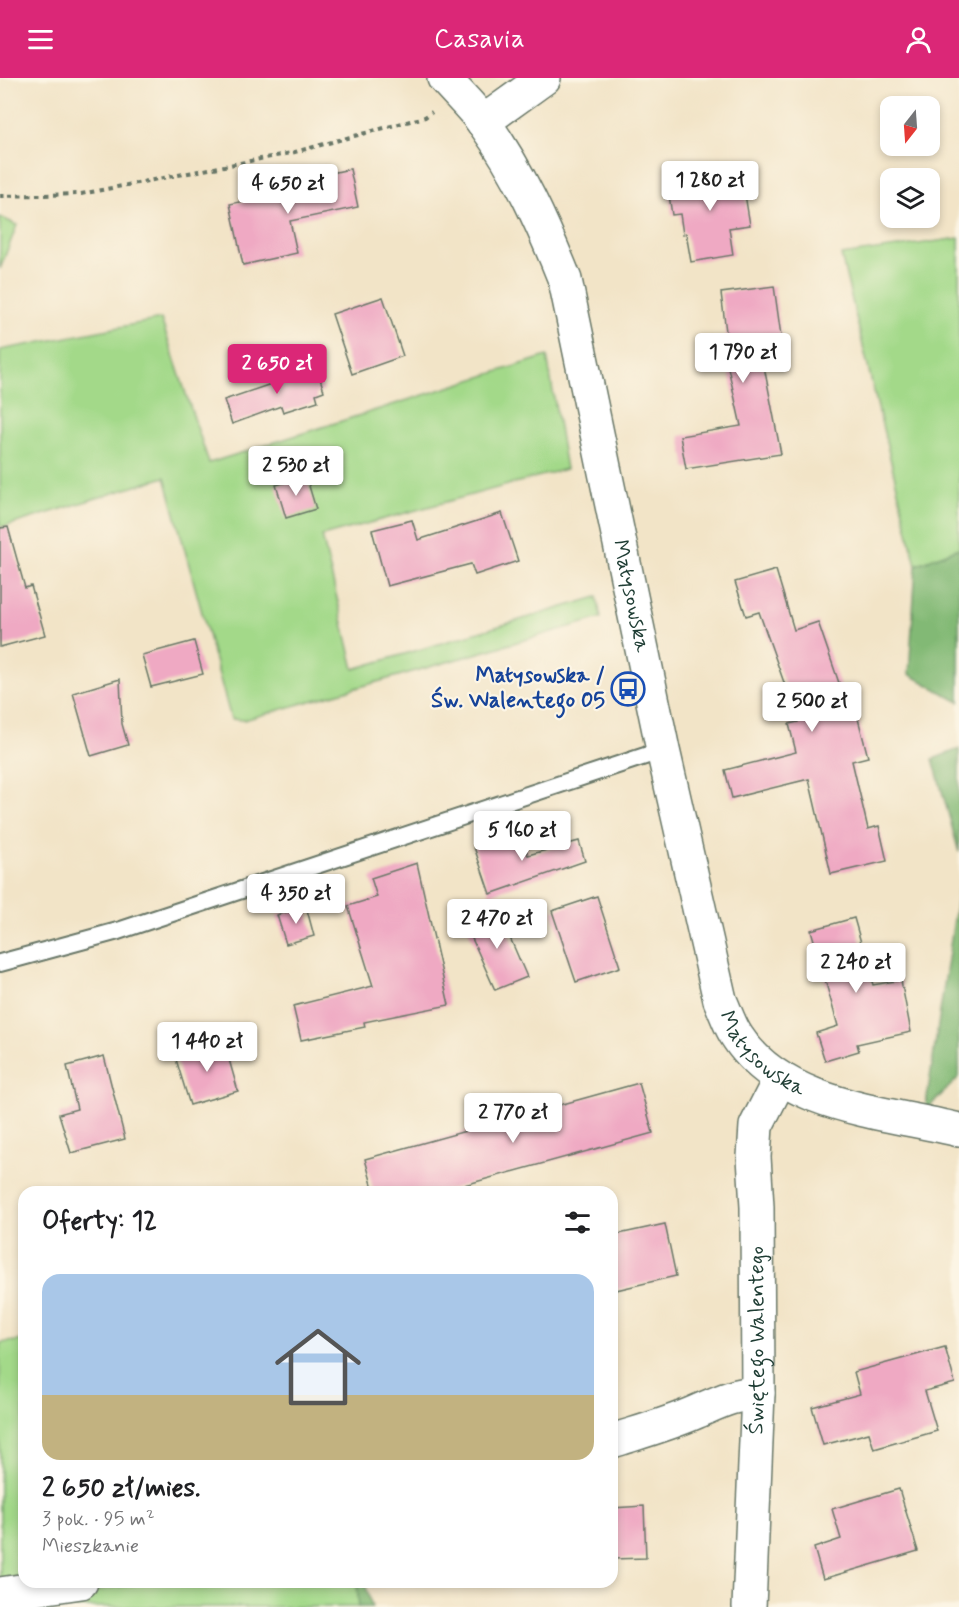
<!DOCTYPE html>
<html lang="pl">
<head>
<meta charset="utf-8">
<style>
  :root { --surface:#fff; --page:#f2f2f2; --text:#202124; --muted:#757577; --accent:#db2777 }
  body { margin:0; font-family:Mynerve,sans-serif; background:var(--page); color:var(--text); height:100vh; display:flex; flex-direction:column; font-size:22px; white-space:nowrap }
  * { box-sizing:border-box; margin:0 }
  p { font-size:20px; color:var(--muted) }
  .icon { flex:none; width:33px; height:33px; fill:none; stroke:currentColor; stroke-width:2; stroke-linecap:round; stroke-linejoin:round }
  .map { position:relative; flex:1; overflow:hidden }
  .side { position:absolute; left:18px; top:1108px; width:600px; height:402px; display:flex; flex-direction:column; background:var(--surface); border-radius:18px; box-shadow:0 3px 9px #0003 }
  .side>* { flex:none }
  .needle { width:39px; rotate:197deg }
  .buttons { position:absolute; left:880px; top:18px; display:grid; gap:12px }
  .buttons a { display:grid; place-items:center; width:60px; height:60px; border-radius:12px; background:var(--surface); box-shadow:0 3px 9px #0003; font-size:30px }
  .price { position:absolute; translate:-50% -51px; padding:0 14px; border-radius:6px; background:#fff; color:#222; font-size:20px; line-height:39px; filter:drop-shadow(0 2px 3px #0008) }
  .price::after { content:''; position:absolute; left:50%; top:36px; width:18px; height:14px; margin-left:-9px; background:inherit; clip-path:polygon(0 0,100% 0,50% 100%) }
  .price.on { background:var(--accent); color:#fff }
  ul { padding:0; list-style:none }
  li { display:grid; align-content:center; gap:12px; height:318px; padding:0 24px }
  li span { display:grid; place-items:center; height:186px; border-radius:18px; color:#555 }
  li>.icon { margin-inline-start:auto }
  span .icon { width:108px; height:108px; fill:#fffc; stroke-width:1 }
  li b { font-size:26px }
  h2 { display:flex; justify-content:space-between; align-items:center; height:72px; padding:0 24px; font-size:26px }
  header { display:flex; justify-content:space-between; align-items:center; height:78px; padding:0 24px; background:var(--accent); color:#fff; font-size:27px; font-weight:600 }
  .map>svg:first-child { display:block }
  .green { fill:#a3d989; stroke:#618b5e; stroke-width:1.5 }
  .forest { fill:#82b975; stroke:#507b54; stroke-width:1.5 }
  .building { fill:#efa9c3 }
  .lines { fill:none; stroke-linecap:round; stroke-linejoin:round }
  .service-casing { stroke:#697767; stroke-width:20 }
  .minor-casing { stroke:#697767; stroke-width:36 }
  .tertiary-casing { stroke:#697767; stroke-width:36 }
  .path { stroke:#697767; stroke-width:4; stroke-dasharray:4.5 4.5; stroke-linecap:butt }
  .service { stroke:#fff; stroke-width:16 }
  .minor { stroke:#fff; stroke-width:33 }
  .tertiary { stroke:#fff; stroke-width:33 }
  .labels { text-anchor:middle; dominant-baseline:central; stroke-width:4.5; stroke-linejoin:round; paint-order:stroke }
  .street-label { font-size:22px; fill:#1f3d34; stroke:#fcf5e5 }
  .transit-label { font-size:22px; font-weight:bold; fill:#164399; stroke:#fcf5e5; text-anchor:end }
</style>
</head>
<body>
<header><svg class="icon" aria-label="menu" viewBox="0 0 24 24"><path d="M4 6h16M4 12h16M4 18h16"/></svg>Casavia<svg class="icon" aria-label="person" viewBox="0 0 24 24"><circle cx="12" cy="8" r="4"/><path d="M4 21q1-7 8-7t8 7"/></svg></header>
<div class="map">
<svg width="959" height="1529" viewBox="0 0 959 1529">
  <rect width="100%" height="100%" fill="#fcf5e5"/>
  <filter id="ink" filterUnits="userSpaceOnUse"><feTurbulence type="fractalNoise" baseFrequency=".0167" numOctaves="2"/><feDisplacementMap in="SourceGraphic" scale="12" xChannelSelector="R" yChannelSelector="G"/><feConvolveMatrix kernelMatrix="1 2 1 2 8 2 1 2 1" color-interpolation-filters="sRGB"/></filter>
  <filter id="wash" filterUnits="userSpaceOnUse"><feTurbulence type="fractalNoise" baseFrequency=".008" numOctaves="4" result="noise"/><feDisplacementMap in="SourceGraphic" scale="24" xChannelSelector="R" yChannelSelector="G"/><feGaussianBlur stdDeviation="1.35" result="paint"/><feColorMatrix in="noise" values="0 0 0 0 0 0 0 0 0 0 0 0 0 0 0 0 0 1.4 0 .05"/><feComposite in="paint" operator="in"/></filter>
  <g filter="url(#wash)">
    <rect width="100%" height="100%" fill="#f2e4c7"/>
    <g class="green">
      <path d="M 0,139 L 17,147 L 0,191 Z"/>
      <path d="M 959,160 L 959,470 L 916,487 L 841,177 Z"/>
      <path d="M 161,241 L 209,385 L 547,278 L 566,391 L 322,458 L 354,591 L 597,519 L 601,540 L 244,642 L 231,641 L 165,399 L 0,450 L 0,272 Z"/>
      <path d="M 24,1262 L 24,1498 L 0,1502 L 0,1265 Z"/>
      <path d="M 357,1504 L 359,1529 L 0,1529 L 142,1505 Z"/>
    </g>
    <g class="forest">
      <path d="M 959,470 L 959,624 L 909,596 L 916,487 Z"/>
      <path d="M 959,671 L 959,774 L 933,681 Z"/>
      <path d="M 959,808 L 959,999 L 925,1033 Z"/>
      <path d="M 357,1505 L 365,1505 L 372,1529 L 359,1529 Z"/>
    </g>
    <g id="blocks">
      <g class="building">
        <path d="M 350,91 L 358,129 L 290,143 L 297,175 L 243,187 L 230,126 L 315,108 L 313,99 Z"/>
        <path d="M 741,92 L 750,147 L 729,150 L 733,177 L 691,184 L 686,155 L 683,156 L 680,136 L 672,137 L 668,110 L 673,109 L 672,102 Z"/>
        <path d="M 774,208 L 782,265 L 760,268 L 781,376 L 686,391 L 680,358 L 741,348 L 727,285 L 730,284 L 721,215 Z"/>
        <path d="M 383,219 L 403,278 L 352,296 L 332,236 Z"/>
        <path d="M 307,289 L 309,294 L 317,291 L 324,313 L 316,316 L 318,323 L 283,334 L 281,328 L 232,346 L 224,322 L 274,305 L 272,301 Z"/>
        <path d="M 306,398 L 316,431 L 286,440 L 276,407 Z"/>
        <path d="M 502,435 L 518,483 L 475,497 L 471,486 L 387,508 L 372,452 L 412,442 L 418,462 Z"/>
        <path d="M 8,449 L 25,510 L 31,508 L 45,557 L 0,569 L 0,450 Z"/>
        <path d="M 776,492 L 794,552 L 818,544 L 848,631 L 855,629 L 868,679 L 852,683 L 868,751 L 879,748 L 887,783 L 831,796 L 809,701 L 732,720 L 725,692 L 796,674 L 789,646 L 798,644 L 759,534 L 746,538 L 735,504 Z"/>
        <path d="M 194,563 L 203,596 L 151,609 L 142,577 Z"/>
        <path d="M 120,601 L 122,646 L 128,667 L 91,678 L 73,615 Z"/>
        <path d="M 520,754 L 528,777 L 579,763 L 585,783 L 490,816 L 474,769 Z"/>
        <path d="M 417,785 L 449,927 L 364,944 L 365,949 L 301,962 L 293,928 L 373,908 L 348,828 L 377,819 L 371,800 Z"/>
        <path d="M 597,818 L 620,889 L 576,904 L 552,833 Z"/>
        <path d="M 306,828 L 314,858 L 286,866 L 277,837 Z"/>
        <path d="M 498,832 L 527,899 L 495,912 L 466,847 Z"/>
        <path d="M 854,840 L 873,907 L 901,902 L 911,954 L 857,966 L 859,973 L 825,983 L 816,955 L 838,948 L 811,852 Z"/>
        <path d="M 224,964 L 238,1013 L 190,1027 L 175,978 Z"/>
        <path d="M 104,978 L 125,1061 L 71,1075 L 59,1036 L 77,1031 L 67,988 Z"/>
        <path d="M 639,1005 L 653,1055 L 439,1114 L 374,1114 L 365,1081 Z"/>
        <path d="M 665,1146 L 676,1198 L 612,1213 L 612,1169 L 616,1168 L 614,1157 Z"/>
        <path d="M 945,1269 L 955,1305 L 925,1313 L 937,1353 L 874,1371 L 869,1355 L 823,1367 L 812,1329 L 860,1316 L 854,1294 Z"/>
        <path d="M 899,1411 L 918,1473 L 823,1501 L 814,1470 L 841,1461 L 832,1431 Z"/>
        <path d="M 644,1428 L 646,1480 L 612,1481 L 612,1430 Z"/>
      </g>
    </g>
  </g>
  <g filter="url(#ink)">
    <use href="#blocks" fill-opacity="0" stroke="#697767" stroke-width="1.5"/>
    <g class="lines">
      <g class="service-casing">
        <path id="service" d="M 0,885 L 118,853 L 663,672"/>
      </g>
      <g class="minor-casing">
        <g id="minor">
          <path d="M 483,44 L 544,0"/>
          <path d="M 612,1363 C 640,1354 669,1346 696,1334 C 717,1325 734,1316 758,1315"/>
          <path d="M 0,1516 L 81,1504"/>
          <path id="s1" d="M 749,1529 L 758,1315 L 757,1129 L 754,1079 L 756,1048 L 780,1001"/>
        </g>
      </g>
      <g class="tertiary-casing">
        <g id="tertiary">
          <path id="s2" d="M 444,0 C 457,15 472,29 484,45 C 519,93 543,147 565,202 L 663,672 L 720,922 C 726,935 730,949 738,960 C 784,1029 886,1034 959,1052"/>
        </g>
      </g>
      <path class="path" d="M 0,118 L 81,116 L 291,75 L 425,39 L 432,34"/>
      <use href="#service" class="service"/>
      <use href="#minor" class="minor"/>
      <use href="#tertiary" class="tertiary"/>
    </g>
  </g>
  <defs>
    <g id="bus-ring" transform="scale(1.725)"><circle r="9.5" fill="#fcf5e5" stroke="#1a4fb4" stroke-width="1.5"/><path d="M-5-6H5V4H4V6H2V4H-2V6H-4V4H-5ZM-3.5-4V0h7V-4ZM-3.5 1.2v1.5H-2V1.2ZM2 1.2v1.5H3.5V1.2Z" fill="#1a4fb4"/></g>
  </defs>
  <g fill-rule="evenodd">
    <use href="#bus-ring" x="628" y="611"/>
  </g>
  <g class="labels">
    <g class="street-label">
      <text stroke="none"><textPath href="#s2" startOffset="560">Matysowska</textPath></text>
      <text stroke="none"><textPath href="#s2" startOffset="1044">Matysowska</textPath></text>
      <text stroke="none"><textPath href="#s1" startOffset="267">Świętego Walentego</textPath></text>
    </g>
    <g class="transit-label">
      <text x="605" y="598">Matysowska /<tspan x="605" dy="25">Św. Walentego 05</tspan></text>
    </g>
  </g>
</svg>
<div class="buttons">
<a><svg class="needle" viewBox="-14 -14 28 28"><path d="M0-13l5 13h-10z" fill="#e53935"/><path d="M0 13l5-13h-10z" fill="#757577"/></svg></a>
<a><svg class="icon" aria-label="layers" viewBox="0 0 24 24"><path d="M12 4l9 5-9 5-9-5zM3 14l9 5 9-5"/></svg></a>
</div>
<b class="price" style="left:710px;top:134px">1 280 zł</b>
<b class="price" style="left:288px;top:137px">4 650 zł</b>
<b class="price" style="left:743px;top:306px">1 790 zł</b>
<b class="price on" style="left:277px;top:317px">2 650 zł</b>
<b class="price" style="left:296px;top:419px">2 530 zł</b>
<b class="price" style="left:812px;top:655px">2 500 zł</b>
<b class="price" style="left:522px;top:784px">5 160 zł</b>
<b class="price" style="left:296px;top:847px">4 350 zł</b>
<b class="price" style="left:497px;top:872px">2 470 zł</b>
<b class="price" style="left:856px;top:916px">2 240 zł</b>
<b class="price" style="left:207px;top:995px">1 440 zł</b>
<b class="price" style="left:513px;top:1066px">2 770 zł</b>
<section class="side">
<h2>Oferty: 12<svg class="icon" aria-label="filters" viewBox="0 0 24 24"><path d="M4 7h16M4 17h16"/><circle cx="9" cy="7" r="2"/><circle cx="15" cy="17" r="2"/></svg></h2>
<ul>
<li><span style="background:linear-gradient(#a9c7e8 65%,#c2b280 0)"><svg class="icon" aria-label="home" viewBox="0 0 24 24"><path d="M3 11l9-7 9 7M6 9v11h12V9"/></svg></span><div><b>2 650 zł/mies.</b><p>3 pok. · 95 m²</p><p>Mieszkanie</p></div></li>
</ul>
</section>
</div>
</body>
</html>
